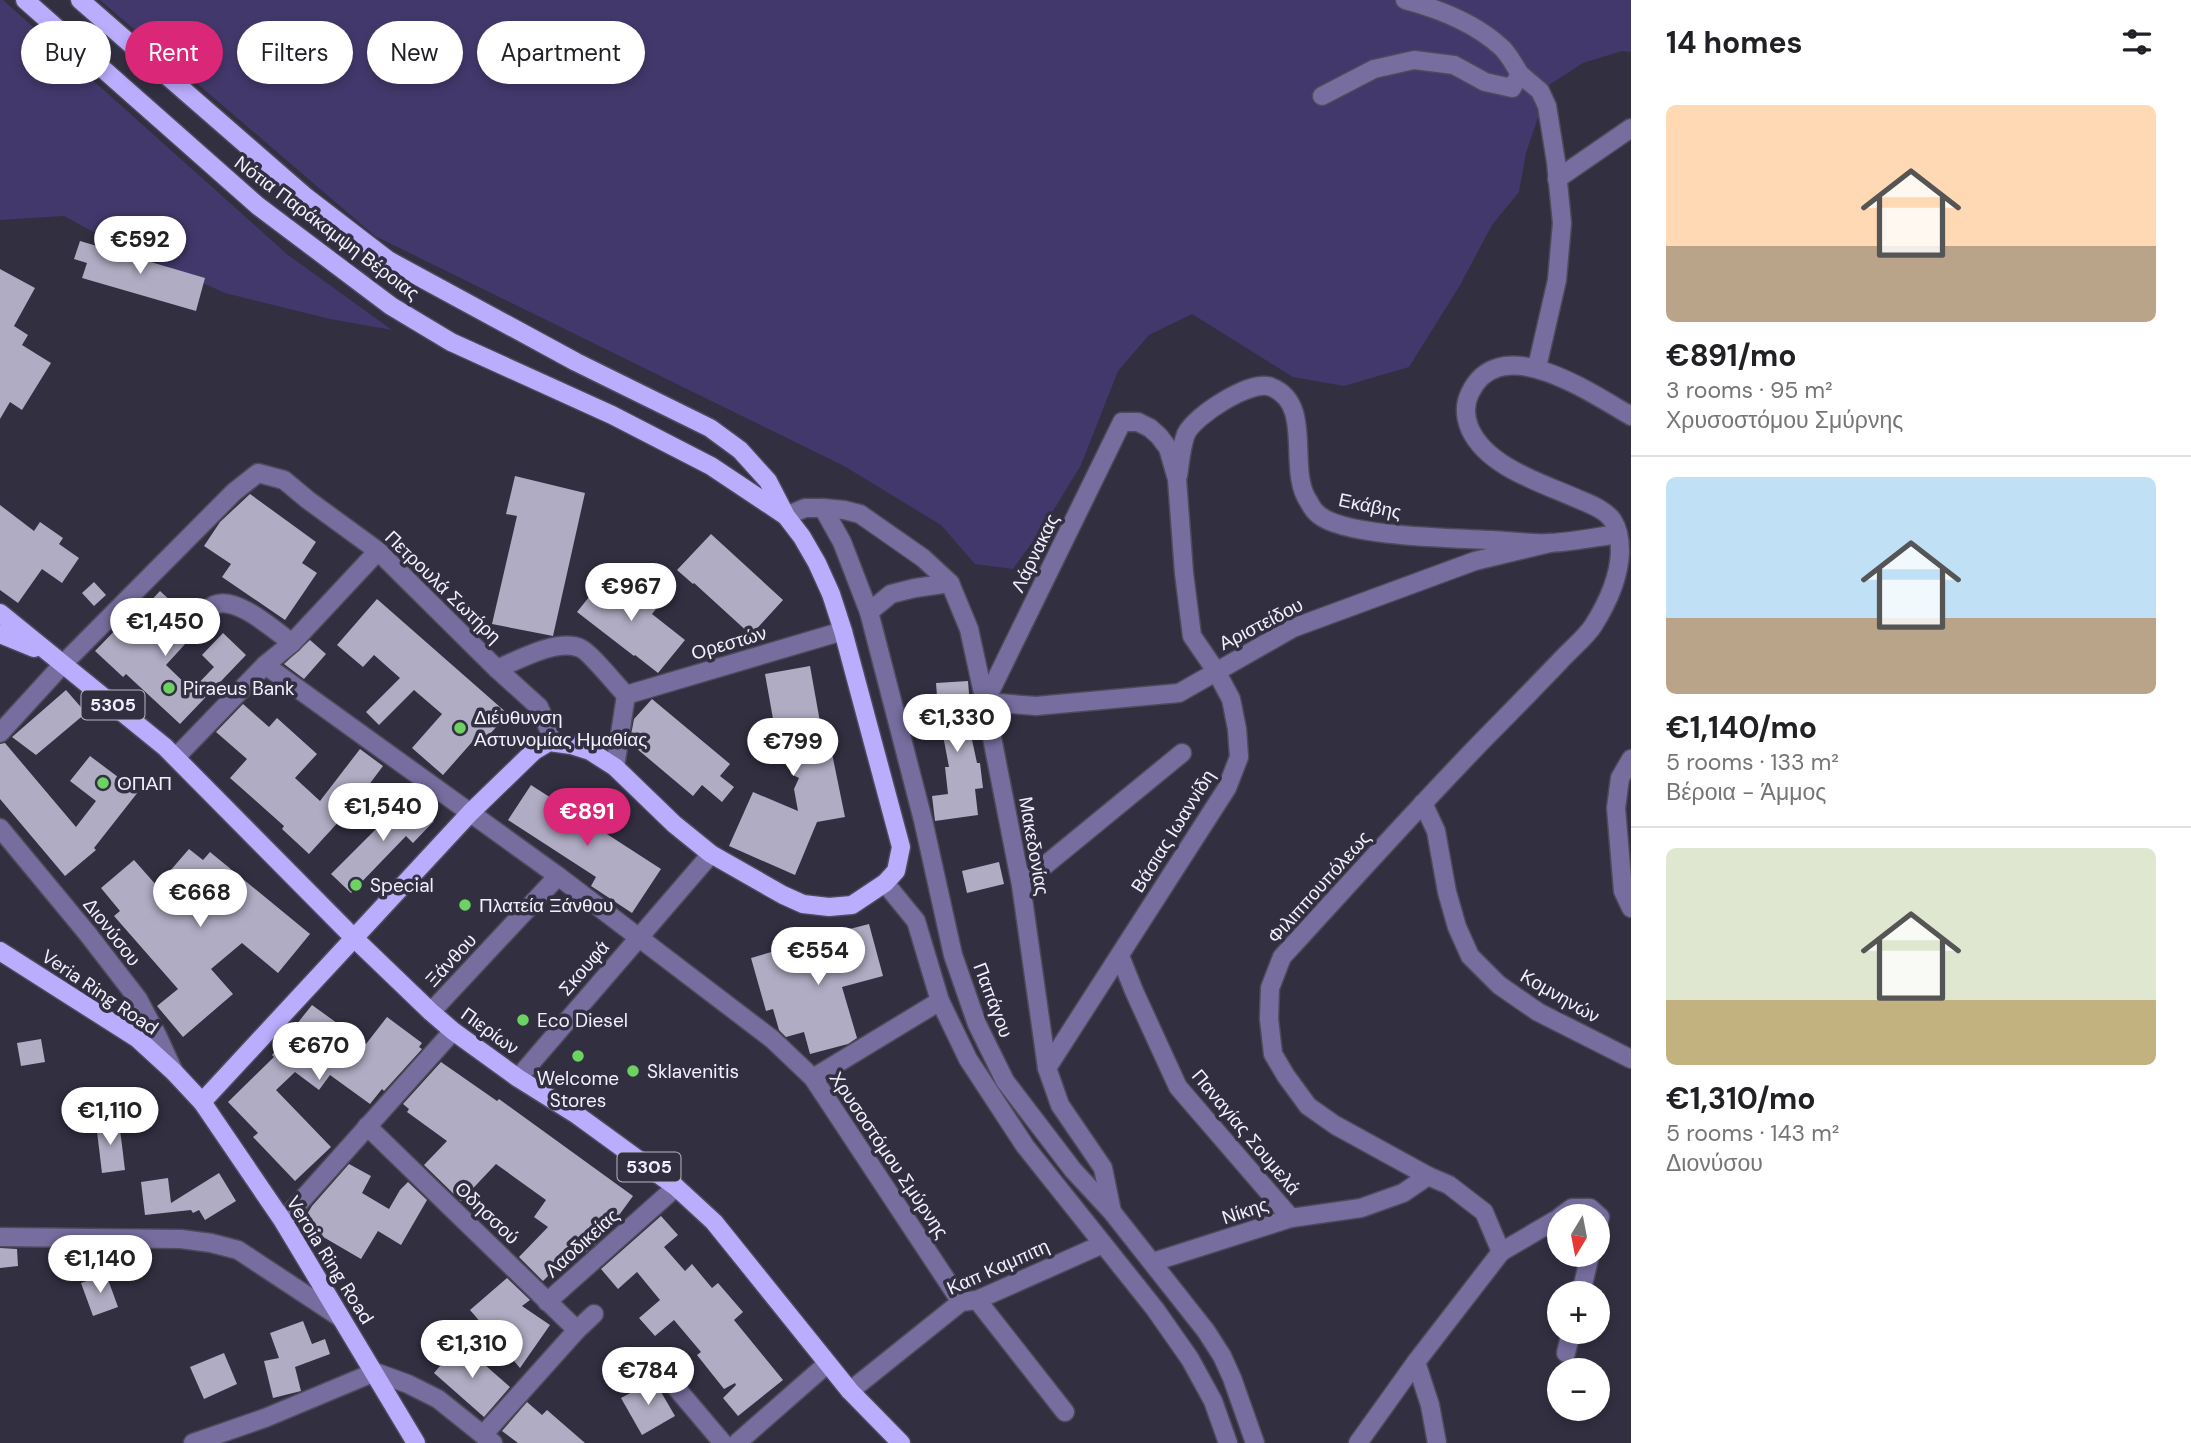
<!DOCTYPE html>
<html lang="en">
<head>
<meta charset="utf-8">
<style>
  :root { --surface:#fff; --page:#f6f6f6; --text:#202124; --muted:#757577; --line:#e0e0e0; --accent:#db2777 }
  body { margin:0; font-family:"DM Sans",sans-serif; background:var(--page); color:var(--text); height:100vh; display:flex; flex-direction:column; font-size:26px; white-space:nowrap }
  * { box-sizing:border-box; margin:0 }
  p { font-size:23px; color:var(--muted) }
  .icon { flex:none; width:38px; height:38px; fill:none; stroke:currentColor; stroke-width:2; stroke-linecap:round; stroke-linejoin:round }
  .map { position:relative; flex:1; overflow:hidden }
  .sheet { display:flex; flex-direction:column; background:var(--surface); width:560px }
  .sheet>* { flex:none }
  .top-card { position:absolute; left:21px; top:21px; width:665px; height:63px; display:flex; gap:14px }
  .needle { width:46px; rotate:190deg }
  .tools { position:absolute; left:1547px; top:1204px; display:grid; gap:14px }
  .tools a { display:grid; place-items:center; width:63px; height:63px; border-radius:50%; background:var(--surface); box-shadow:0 4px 10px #0003; font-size:35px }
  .price { position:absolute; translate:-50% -60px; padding:0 16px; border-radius:24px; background:#fff; color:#222; font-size:23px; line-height:46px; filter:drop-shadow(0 2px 4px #0008) }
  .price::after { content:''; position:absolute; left:50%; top:42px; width:21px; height:16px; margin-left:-10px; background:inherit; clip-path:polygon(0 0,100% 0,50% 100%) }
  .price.active { background:var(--accent); color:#fff }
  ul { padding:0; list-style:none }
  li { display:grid; align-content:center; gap:14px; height:371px; padding:0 35px }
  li+li { border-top:2px solid var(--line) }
  li span { display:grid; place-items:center; height:217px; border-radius:10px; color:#555 }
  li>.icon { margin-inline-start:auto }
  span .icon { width:126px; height:126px; fill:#fffc; stroke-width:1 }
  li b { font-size:30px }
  h2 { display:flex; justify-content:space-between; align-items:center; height:84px; padding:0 35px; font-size:30px }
  .tag { padding:0 24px; border-radius:32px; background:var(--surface); box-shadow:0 4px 10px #0003; font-size:24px; line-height:63px }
  .tag.active { background:var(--accent); color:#fff }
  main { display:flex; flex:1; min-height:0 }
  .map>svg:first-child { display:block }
  .green { fill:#43386b }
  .building { fill:#afacc3 }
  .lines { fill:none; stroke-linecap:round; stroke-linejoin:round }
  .minor-casing { stroke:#4d4a5b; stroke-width:21 }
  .major-casing { stroke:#4d4a5b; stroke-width:21 }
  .minor { stroke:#776e9f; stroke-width:18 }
  .major { stroke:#bbadfd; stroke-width:18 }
  .poi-dot { fill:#6cd362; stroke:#322f41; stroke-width:2.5 }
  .labels { text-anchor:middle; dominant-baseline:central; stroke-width:7; stroke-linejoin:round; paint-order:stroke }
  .shield { fill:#322f41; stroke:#b8b6c5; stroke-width:2 }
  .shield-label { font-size:18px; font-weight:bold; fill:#f2f0fd }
  .street-label { font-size:19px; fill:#f2f0fd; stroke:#322f41 }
  .poi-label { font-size:19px; fill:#f2f0fd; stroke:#322f41; text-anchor:start }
</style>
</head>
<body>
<main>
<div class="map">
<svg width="1631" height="1443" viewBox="0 0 1631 1443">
  <rect width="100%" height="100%" fill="#322f41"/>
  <g class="green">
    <path d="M 0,0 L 3,0 L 288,255 L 392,330 L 330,319 L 225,293 L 110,241 L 64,216 L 0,220 Z"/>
    <path d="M 100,0 L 1631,0 L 1631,52 L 1622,51 L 1583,63 L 1549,85 L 1526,153 L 1519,192 L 1492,225 L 1459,287 L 1409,367 L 1344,386 L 1293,377 L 1192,314 L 1149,335 L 1118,371 L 1081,465 L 1042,529 L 1013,569 L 975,564 L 941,525 L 844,466 L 375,236 Z"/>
  </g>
  <g class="building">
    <path d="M 80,241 L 205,278 L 196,311 L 82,278 L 87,263 L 74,259 Z"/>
    <path d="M 0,269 L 35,288 L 14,326 L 28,335 L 22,345 L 51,363 L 22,410 L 10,402 L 0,419 Z"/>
    <path d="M 515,476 L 585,493 L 553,636 L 492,624 L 517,516 L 506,514 Z"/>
    <path d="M 250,494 L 316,542 L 302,563 L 317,573 L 285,620 L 222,577 L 231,564 L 204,546 L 220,522 Z"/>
    <path d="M 0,505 L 34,531 L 40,522 L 63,538 L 59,544 L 79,558 L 62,583 L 42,569 L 18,603 L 0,590 Z"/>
    <path d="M 711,534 L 783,600 L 751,635 L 694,583 L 693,584 L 677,570 Z"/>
    <path d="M 609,572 L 656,609 L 652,614 L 685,640 L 658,673 L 635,655 L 634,656 L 577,612 Z"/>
    <path d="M 94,582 L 106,595 L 94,606 L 82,593 Z"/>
    <path d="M 160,591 L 184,613 L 170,628 L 186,643 L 166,665 L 192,690 L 214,667 L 202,655 L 223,633 L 246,655 L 180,724 L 126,674 L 123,677 L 95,651 L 123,622 L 127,626 Z"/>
    <path d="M 377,599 L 508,714 L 479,746 L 473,741 L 443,775 L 412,748 L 442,714 L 414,690 L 379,725 L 366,712 L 400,678 L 374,655 L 363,667 L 337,645 Z"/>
    <path d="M 310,640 L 326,654 L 304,679 L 284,664 Z"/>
    <path d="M 810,666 L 820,722 L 826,724 L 845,817 L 817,822 L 795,875 L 729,846 L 753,792 L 798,811 L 794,789 L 799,778 L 791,774 L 783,733 L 775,730 L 765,674 Z"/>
    <path d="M 968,681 L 970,706 L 965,707 L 977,763 L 980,763 L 983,788 L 975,789 L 978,815 L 935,821 L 932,796 L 948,794 L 945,767 L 949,767 L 938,709 L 936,683 Z"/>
    <path d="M 66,690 L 86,713 L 36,755 L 12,737 Z"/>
    <path d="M 652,699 L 730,764 L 720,776 L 734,787 L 722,802 L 702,785 L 693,796 L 636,748 L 641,743 L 631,735 L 634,719 Z"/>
    <path d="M 243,704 L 269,727 L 277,718 L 317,754 L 295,778 L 320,801 L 360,749 L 383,766 L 353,806 L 309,854 L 282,829 L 284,826 L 230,778 L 247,759 L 216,732 Z"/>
    <path d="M 5,743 L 76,827 L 96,801 L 70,781 L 90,756 L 138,792 L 94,848 L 96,850 L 65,876 L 0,799 L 0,744 Z"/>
    <path d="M 531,785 L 661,869 L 632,913 L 591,886 L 596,877 L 508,820 Z"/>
    <path d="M 409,796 L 434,821 L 413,843 L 406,836 L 351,893 L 331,874 Z"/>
    <path d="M 189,849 L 203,860 L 210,852 L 310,934 L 278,973 L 242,943 L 211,969 L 233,994 L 183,1037 L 157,1006 L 178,989 L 114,916 L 120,911 L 101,888 L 134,860 L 157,886 Z"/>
    <path d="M 999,862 L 1004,884 L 967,893 L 962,871 Z"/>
    <path d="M 869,924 L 883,976 L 842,987 L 857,1038 L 848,1044 L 810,1054 L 804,1032 L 786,1037 L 779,1030 L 773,1009 L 766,1011 L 751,958 L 788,947 L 794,969 L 821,961 L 815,938 Z"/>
    <path d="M 312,1005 L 366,1044 L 387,1017 L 422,1043 L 419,1047 L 422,1049 L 384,1091 L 382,1089 L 370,1104 L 330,1075 L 319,1090 L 295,1072 L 276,1090 L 331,1147 L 295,1181 L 253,1137 L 258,1133 L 228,1102 L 274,1057 L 272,1055 Z"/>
    <path d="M 41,1039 L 45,1062 L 21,1066 L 17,1043 Z"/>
    <path d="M 441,1062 L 497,1101 L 499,1099 L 633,1196 L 603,1237 L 584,1254 L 576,1248 L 543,1281 L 519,1257 L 548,1227 L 534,1217 L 546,1200 L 496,1164 L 461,1201 L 424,1165 L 447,1141 L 407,1112 L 409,1109 L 403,1104 Z"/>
    <path d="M 119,1121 L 125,1170 L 102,1173 L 96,1123 Z"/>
    <path d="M 349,1164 L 371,1176 L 362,1193 L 389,1209 L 400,1190 L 408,1182 L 427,1200 L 401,1245 L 378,1231 L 361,1259 L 301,1224 L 312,1206 Z"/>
    <path d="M 219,1173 L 236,1201 L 205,1220 L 199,1210 L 193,1213 L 191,1210 L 145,1215 L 141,1182 L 168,1178 L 171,1203 Z"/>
    <path d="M 661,1216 L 678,1235 L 664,1247 L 685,1271 L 692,1264 L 712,1288 L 718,1283 L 743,1312 L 734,1320 L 783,1380 L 738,1416 L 723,1398 L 736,1385 L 735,1383 L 724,1389 L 697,1355 L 701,1352 L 674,1320 L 655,1336 L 639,1318 L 660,1300 L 637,1272 L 618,1289 L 601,1269 Z"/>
    <path d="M 0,1248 L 17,1249 L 18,1266 L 0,1268 Z"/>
    <path d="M 106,1274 L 118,1307 L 93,1316 L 81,1283 Z"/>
    <path d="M 507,1278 L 530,1300 L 522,1306 L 550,1325 L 520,1368 L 470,1310 Z"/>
    <path d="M 303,1321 L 312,1344 L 325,1339 L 330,1354 L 295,1367 L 301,1391 L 273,1398 L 264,1361 L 279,1358 L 270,1333 Z"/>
    <path d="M 460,1343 L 510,1387 L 484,1417 L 434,1373 Z"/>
    <path d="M 224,1353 L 237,1384 L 204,1399 L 190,1367 Z"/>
    <path d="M 654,1380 L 675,1416 L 642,1435 L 621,1398 Z"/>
    <path d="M 527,1402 L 542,1415 L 547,1410 L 585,1443 L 518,1443 L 502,1431 Z"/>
  </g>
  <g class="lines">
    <g class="minor-casing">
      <g id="minor">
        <path d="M 1520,74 L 1540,91 L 1547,106 L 1556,162 L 1562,223 L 1557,280 L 1537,367"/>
        <path d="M 1322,96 L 1374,69 L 1414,60 L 1454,65 L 1485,82 L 1512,88 L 1520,74 C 1514,65 1509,54 1501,47 C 1475,23 1439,9 1405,0"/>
        <path d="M 1557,179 L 1631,128"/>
        <path d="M 1178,476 C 1180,463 1181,447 1186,434 C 1194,416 1251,379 1271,387 C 1315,404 1286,470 1309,502 C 1311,506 1315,512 1319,515 C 1346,537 1454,538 1491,540 C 1511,541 1531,544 1550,543 C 1573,542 1596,537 1618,534"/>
        <path d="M 823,508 L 842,542 L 869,612 L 923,820 L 953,955 L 977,1024 L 1005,1081 L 1073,1170 L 1112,1212 L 1206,1331 L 1222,1356 L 1232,1378 L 1255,1443"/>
        <path d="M 786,516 L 805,508 L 823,508 L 844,510 L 860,514 L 923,558 L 950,583 L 969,629 L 985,702 L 1021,885 L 1047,1068 L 1060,1105 L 1103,1168 L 1112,1212"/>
        <path d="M 869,612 L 891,594 L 915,588 L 950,583"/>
        <path d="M 196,618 C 201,614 208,608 214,605 C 236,595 274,630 292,643"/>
        <path d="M 265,665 L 558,876 L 772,1039 L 813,1078 L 961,1302"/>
        <path d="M 497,669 C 518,660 558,638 580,648 C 589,651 617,686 626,695"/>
        <path d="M 626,695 L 843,631"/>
        <path d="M 0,733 L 63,664 L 234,492 L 258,473 L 284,480 L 308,500 L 378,551 L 497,669 L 539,707 L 549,730 L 549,742"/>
        <path d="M 176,757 L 265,665 L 292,643 L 378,551"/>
        <path d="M 1631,759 L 1620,778 L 1616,808 L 1623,891 L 1631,908"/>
        <path d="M 615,767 L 626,695"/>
        <path d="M 1423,803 L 1436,831 L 1447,892 L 1457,927 L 1470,956 L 1499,985 L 1538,1012 L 1631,1059"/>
        <path d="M 0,828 L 87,933 L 138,999 L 157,1035 L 174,1072"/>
        <path d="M 885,883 L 916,921 L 940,1001 L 968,1059 L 1025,1146 L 1155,1309 L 1190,1359 L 1213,1401 L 1228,1443"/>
        <path d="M 1021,885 L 1182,753"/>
        <path d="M 1120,956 L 1134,991 L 1178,1087 L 1291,1218"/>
        <path d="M 431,1012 L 558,876"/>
        <path d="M 1047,1068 L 1227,788 L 1239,757 L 1237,729 L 1231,699 L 1216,671 L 1192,636 L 1184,573 L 1177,479 L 1168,448 L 1159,436 L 1150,428 L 1138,422 L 1122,422 L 985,702 L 1036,706 L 1179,693 L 1293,628 L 1475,561 L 1550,543"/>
        <path d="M 518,1078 L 711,854"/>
        <path d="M 813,1078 L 940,1001"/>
        <path d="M 367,1126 L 577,1330"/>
        <path d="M 1561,1216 L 1572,1208 L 1590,1208 L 1600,1217 L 1598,1225"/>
        <path d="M 283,1221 L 453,1031"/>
        <path d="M 0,1237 L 181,1239 L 211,1243 L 238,1250 L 341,1318"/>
        <path d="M 1501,1252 L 1559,1218"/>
        <path d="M 1153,1262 L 1291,1218 L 1361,1208 L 1403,1193 L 1428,1176"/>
        <path d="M 1581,1293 L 1590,1255"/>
        <path d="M 977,1300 L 1065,1412"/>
        <path d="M 547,1302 L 676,1187"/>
        <path d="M 1566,1353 L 1571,1332"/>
        <path d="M 1416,1362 L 1430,1405 L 1437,1443"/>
        <path d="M 667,1377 L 723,1443"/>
        <path d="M 850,1391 L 961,1302 L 977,1300 L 1103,1244"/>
        <path d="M 483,1435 L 577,1330 L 594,1314"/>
        <path d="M 193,1443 L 265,1418 L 375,1372 L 408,1384 L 438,1399 L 493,1443"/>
        <path d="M 737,1443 L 827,1364"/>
        <path d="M 1358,1443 L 1416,1362 L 1501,1252 L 1484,1212 L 1449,1185 L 1428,1176 L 1335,1125 L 1308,1106 L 1286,1076 L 1273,1054 L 1269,1019 L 1270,988 L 1282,957 C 1350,883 1417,808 1487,736 C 1512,711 1536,686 1561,660 C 1571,649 1585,638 1593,626 C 1607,604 1619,578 1620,552 C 1620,542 1619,530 1613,521 C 1606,510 1590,504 1578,499 C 1542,483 1487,467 1470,429 C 1465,417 1464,405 1470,393 C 1500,329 1592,394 1631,416"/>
      </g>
    </g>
    <g class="major-casing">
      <g id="major">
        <path d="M 25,0 L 258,206 L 391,306 L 451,342 L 612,415 L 711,466 L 783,514"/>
        <path d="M 80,0 L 306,197 L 388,260 L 576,362 L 710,428 L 740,450 L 768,481 L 786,516 L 802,537 L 817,563 L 831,594 L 843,631 L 901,847 L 896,871 L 885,883 L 852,905 L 829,907 L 803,904 L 783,895 L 711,854 L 674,824 L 615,767 L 590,751 L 571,745 L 549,742 L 534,751 L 470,813 L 202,1102"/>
        <path d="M 0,613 L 165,747 L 354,938 L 431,1012 L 453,1031 L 518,1078 L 577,1115 L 676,1187 L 714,1222 L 850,1391 L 901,1443"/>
        <path d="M 0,634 L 34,648"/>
        <path d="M 0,951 L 138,1039 L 174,1072 L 202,1102 L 283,1221 L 416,1443"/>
      </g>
    </g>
    <use href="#minor" class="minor"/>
    <use href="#major" class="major"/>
  </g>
  <g class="poi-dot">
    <circle cx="169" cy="688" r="7"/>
    <circle cx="460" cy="728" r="7"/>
    <circle cx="103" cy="783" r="7"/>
    <circle cx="356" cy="885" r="7"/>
    <circle cx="465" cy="905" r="7"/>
    <circle cx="523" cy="1020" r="7"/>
    <circle cx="578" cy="1056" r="7"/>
    <circle cx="633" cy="1071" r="7"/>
  </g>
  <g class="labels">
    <g class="shield">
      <rect x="81.5" y="690.5" width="63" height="29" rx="5"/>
      <rect x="617.5" y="1152.5" width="63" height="29" rx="5"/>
    </g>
    <g class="shield-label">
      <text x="113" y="705">5305</text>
      <text x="649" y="1167">5305</text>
    </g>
    <g class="street-label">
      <text transform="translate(327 228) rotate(37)">Νότια Παράκαμψη Βέροιας</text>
      <text transform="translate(1370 506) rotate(12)">Εκάβης</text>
      <text transform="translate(1035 553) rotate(-64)">Λάρνακας</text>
      <text transform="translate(443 587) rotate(44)">Πετρουλά Σωτήρη</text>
      <text transform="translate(1261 624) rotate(-27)">Αριστείδου</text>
      <text transform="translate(729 643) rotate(-16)">Ορεστών</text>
      <text transform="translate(1173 831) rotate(-58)">Βάσιας Ιωαννίδη</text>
      <text transform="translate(1034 846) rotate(80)">Μακεδονίας</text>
      <text transform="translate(1319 887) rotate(-48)">Φιλιππουπόλεως</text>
      <text transform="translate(112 932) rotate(52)">Διονύσου</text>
      <text transform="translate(451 960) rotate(-47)">Ξάνθου</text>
      <text transform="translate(584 968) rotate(-49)">Σκουφά</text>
      <text transform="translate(100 992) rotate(34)">Veria Ring Road</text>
      <text transform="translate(1560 996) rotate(30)">Κομνηνών</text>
      <text transform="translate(993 1000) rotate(69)">Παπάγου</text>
      <text transform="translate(490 1031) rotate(36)">Πιερίων</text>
      <text transform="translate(1246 1132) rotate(50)">Παναγίας Σουμελά</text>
      <text transform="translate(889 1155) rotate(56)">Χρυσοστόμου Σμύρνης</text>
      <text transform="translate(1245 1211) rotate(-18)">Νίκης</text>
      <text transform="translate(487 1213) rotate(44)">Οδησσού</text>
      <text transform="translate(582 1243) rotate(-42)">Λαοδικείας</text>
      <text transform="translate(330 1260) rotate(58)">Verοia Ring Road</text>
      <text transform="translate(998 1267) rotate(-24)">Καπ Καμπιτη</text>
    </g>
    <g class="poi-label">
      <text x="183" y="688">Piraeus Bank</text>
      <text x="474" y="717">Διέυθυνση<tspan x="474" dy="22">Αστυνομίας Ημαθίας</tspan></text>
      <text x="117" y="783">ΟΠΑΠ</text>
      <text x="370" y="885">Special</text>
      <text x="479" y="905">Πλατεία Ξάνθου</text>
      <text x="537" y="1020">Eco Diesel</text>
      <text x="647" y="1071">Sklavenitis</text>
      <text x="578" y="1078" text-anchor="middle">Welcome<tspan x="578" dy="22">Stores</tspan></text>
    </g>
  </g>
</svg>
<div class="tools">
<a><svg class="needle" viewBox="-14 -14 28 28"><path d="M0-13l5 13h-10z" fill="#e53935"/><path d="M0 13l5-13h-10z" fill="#757577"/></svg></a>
<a>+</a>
<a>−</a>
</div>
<b class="price" style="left:140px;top:276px">€592</b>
<b class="price" style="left:631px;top:623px">€967</b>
<b class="price" style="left:165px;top:658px">€1,450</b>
<b class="price" style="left:957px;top:754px">€1,330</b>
<b class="price" style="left:793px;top:778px">€799</b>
<b class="price" style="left:383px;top:843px">€1,540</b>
<b class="price active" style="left:587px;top:848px">€891</b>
<b class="price" style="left:200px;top:929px">€668</b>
<b class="price" style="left:818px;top:987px">€554</b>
<b class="price" style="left:319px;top:1082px">€670</b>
<b class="price" style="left:110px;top:1147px">€1,110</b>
<b class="price" style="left:100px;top:1295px">€1,140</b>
<b class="price" style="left:472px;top:1380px">€1,310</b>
<b class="price" style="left:648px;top:1407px">€784</b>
<div class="top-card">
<a class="tag">Buy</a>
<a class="tag active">Rent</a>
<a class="tag">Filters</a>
<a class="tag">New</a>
<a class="tag">Apartment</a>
</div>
</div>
<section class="sheet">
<h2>14 homes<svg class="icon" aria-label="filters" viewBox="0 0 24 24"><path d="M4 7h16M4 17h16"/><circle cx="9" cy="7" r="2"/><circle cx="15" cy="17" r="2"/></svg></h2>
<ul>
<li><span style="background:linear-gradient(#ffd9b3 65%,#b9a48a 0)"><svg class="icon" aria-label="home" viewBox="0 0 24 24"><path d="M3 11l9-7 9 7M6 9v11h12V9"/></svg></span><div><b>€891/mo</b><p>3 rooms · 95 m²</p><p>Χρυσοστόμου Σμύρνης</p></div></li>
<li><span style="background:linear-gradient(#bfe0f5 65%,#b9a48a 0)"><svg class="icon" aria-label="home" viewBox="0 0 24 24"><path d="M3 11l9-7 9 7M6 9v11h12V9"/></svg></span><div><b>€1,140/mo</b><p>5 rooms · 133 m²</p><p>Βέροια - Άμμος</p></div></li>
<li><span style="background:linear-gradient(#dfe7d0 70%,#c2b280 0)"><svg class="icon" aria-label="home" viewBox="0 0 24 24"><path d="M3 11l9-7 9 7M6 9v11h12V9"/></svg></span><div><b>€1,310/mo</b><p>5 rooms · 143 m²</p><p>Διονύσου</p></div></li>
</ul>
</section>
</main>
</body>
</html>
